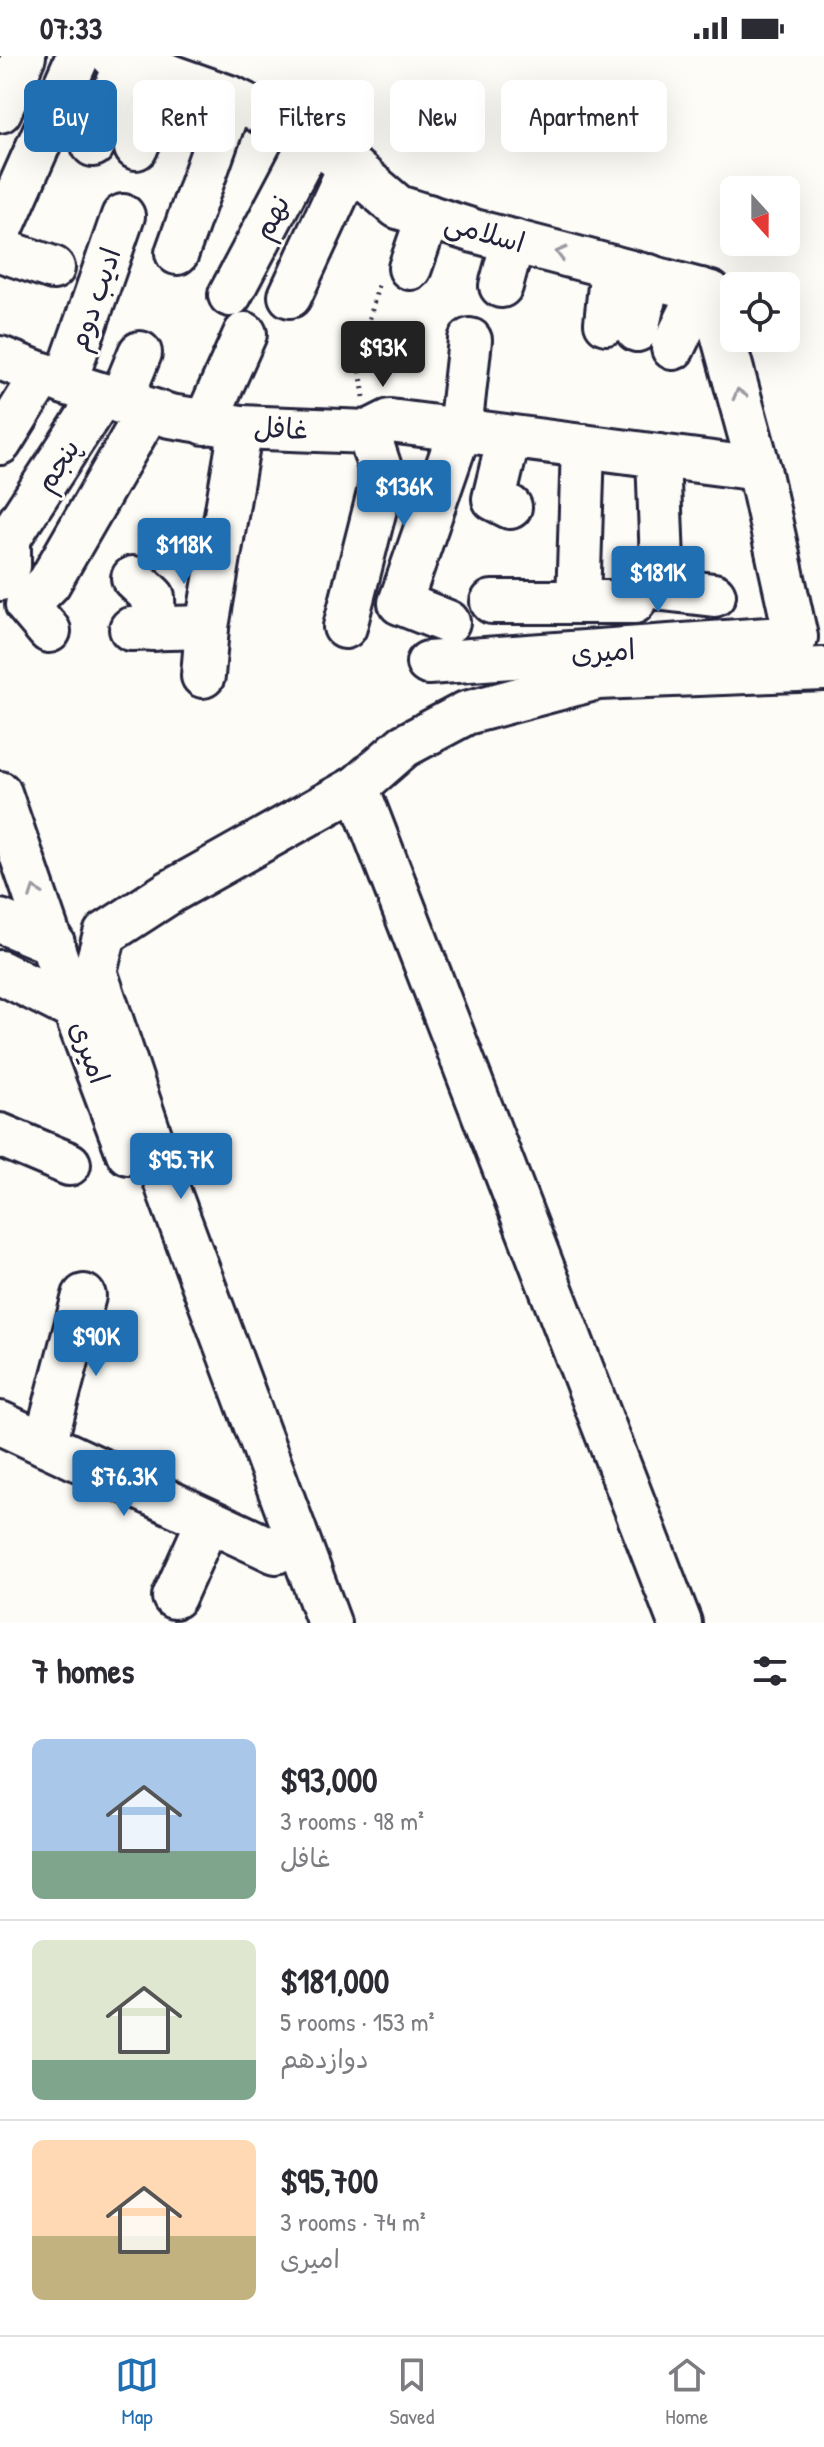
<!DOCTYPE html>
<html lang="en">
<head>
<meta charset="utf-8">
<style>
  :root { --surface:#fff; --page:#f2f2f3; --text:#2b2b33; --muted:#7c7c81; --line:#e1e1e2; --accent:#1f6fb2 }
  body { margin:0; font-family:"Patrick Hand","Playpen Sans Arabic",sans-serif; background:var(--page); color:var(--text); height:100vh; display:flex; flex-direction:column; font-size:30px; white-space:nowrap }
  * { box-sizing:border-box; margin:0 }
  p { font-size:26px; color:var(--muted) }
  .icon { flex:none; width:44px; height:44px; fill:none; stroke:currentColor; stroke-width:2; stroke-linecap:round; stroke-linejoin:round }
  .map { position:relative; height:1567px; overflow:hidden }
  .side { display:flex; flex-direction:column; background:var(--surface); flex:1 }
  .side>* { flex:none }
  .top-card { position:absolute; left:24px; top:24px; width:776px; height:72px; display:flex; gap:16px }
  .needle { width:52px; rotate:159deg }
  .tools { position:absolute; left:720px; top:120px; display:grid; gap:16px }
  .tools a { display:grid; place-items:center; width:80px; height:80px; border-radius:12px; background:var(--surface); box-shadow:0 8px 32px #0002; font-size:40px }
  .price { position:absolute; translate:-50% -68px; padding:0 18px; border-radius:8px; background:var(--accent); color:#fff; font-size:26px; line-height:52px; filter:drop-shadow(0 2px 4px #0008) }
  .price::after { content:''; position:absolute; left:50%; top:48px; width:24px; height:18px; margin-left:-12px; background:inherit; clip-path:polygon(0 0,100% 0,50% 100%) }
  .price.active { background:#222; color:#fff }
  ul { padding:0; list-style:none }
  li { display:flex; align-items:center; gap:24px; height:200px; padding:0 32px }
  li+li { border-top:2px solid var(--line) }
  li span { display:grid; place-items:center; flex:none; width:224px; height:160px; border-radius:12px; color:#555 }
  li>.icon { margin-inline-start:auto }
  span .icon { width:96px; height:96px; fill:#fffc; stroke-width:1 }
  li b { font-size:34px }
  h2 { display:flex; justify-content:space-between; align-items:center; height:96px; padding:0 32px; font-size:34px }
  .tag { padding:0 28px; border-radius:12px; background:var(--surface); box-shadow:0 8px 32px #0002; font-size:28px; line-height:72px }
  .tag.active { background:var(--accent); color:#fff }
  .status { display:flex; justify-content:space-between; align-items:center; height:56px; padding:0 40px; background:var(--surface); direction:ltr }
  .status svg { height:22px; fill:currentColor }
  .dock { display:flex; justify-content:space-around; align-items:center; height:112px; border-top:2px solid var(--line); background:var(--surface); font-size:22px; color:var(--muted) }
  .dock a { display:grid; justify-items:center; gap:4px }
  .dock .active { color:var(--accent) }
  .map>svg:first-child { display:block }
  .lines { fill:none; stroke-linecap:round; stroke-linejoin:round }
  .minor-casing { stroke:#22223b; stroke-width:48 }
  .path { stroke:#22223b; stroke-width:5; stroke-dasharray:2 6; stroke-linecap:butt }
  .minor { stroke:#fdfcf7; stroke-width:42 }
  .oneway { stroke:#9a9aa2 }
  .labels { text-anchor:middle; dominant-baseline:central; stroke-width:6; stroke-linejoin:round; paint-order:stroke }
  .street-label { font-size:28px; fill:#22223b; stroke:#fdfcf7 }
</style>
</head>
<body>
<div class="status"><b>07:33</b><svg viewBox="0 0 49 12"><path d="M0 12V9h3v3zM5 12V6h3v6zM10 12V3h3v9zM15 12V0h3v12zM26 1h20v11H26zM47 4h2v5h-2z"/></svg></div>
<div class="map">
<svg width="824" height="1567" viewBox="0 0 824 1567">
  <rect width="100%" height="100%" fill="#fdfcf7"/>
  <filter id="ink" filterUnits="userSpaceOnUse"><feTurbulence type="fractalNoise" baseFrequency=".0125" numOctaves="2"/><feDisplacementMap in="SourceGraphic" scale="16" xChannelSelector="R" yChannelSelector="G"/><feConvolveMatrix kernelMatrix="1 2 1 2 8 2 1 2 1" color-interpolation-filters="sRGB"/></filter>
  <g filter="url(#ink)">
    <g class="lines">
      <g class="minor-casing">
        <g id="minor">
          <path d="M 113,0 L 232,42 L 299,75 L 350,110 L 398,151 L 474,175 L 711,237 L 759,413 L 796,581 L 428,607"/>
          <path d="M 0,55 L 24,0"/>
          <path d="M 93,89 L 127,5"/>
          <path d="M 136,92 L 167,19"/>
          <path d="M 0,176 L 78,0"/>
          <path d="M 0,194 L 53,212"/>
          <path d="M 177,197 L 232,42"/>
          <path d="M 410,212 L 428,160"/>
          <path d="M 501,230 L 513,185"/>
          <path d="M 230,239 L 312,84"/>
          <path d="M 290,240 L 350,110"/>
          <path d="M 606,267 L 612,211"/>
          <path d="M 637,274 L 649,220"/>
          <path d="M 673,292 L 701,234"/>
          <path d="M 0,302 L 65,327 L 170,360 L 241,371 L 368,376 L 390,365 L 759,413"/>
          <path d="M 65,327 L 123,160"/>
          <path d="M 120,346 L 140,297"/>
          <path d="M 205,367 L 245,278"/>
          <path d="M 509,381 L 494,443 L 510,451"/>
          <path d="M 0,387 L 43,318"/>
          <path d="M 658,400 L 663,533 L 714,539"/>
          <path d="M 133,522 L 153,541 L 154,573"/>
          <path d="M 0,523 L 9,510 L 9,482 L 102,339"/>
          <path d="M 492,546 L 634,546"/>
          <path d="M 578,546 L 583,390"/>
          <path d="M 448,566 L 400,547 L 460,374 L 470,284"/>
          <path d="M 345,571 L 383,421 L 368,376"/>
          <path d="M 131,573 L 207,571"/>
          <path d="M 49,575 L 27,549 L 49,527 L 148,355"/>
          <path d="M 203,620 L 207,571 L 241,371"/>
          <path d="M 357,731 L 680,1567"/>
          <path d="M 0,737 L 74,953 L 128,1097"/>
          <path d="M 0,865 L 53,887"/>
          <path d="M 0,916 L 74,953"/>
          <path d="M 0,1079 L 69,1108"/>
          <path d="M 0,1367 L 276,1496"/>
          <path d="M 45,1388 L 84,1240"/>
          <path d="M 174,1541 L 208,1465"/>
          <path d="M 329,1567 L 169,1136 L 95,915 L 105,878 L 170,836 L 357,731 L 404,690 L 466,657 L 598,622 L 824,613"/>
        </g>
      </g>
      <path class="path" d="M 364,341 L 359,306 L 379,225"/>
      <use href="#minor" class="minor"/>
    </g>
    <defs><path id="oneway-chevron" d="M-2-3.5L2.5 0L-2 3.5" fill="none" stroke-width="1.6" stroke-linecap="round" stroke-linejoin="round" transform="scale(2)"/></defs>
    <g class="oneway">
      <use href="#oneway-chevron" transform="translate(561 197) rotate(-165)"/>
      <use href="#oneway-chevron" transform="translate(739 338) rotate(-105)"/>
      <use href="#oneway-chevron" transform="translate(35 836) rotate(-110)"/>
    </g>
  </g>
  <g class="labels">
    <g class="street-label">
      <text transform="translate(271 161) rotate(-62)">نهم</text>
      <text transform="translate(485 176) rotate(16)">اسلامی</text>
      <text transform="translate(94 243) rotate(-71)">ادیب دوم</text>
      <text transform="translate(281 372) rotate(3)">غافل</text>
      <text transform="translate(57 409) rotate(-57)">پنجم</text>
      <text transform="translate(603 595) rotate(-4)">امیری</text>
      <text transform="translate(90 996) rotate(70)">امیری</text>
    </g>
  </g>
</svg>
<div class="tools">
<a><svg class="needle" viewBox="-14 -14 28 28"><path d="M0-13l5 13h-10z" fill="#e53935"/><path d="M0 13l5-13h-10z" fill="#7c7c81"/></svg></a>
<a><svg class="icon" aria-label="locate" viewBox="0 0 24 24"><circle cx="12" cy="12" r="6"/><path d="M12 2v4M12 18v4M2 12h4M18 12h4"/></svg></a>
</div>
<b class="price active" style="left:383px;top:333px">$93K</b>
<b class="price" style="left:404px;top:472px">$136K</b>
<b class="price" style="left:184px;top:530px">$118K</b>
<b class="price" style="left:658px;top:558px">$181K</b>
<b class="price" style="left:181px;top:1145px">$95.7K</b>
<b class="price" style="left:96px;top:1322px">$90K</b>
<b class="price" style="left:124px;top:1462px">$76.3K</b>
<div class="top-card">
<a class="tag active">Buy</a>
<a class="tag">Rent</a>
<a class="tag">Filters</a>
<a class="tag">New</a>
<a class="tag">Apartment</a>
</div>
</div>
<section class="side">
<h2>7 homes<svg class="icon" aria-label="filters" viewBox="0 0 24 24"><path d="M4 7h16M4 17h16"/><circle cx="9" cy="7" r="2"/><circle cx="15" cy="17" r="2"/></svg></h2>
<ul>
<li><span style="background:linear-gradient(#a9c7e8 70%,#7fa58c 0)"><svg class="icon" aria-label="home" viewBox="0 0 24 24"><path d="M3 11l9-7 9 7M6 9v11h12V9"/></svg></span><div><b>$93,000</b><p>3 rooms · 98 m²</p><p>غافل</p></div></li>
<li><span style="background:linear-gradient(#dfe7d0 75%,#7fa58c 0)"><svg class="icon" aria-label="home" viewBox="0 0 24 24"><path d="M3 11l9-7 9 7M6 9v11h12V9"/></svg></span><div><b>$181,000</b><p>5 rooms · 153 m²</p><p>دوازدهم</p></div></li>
<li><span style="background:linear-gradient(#ffd9b3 60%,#c2b280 0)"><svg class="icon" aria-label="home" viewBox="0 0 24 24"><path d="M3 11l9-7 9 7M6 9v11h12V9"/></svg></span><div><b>$95,700</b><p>3 rooms · 74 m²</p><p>امیری</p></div></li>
</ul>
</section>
<nav class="dock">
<a class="active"><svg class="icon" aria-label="map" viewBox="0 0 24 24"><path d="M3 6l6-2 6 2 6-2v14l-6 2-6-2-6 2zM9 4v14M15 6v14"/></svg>Map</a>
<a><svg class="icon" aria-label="saved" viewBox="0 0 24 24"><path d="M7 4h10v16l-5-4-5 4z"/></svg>Saved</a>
<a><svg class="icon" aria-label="home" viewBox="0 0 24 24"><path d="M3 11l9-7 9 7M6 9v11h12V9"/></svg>Home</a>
</nav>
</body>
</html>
